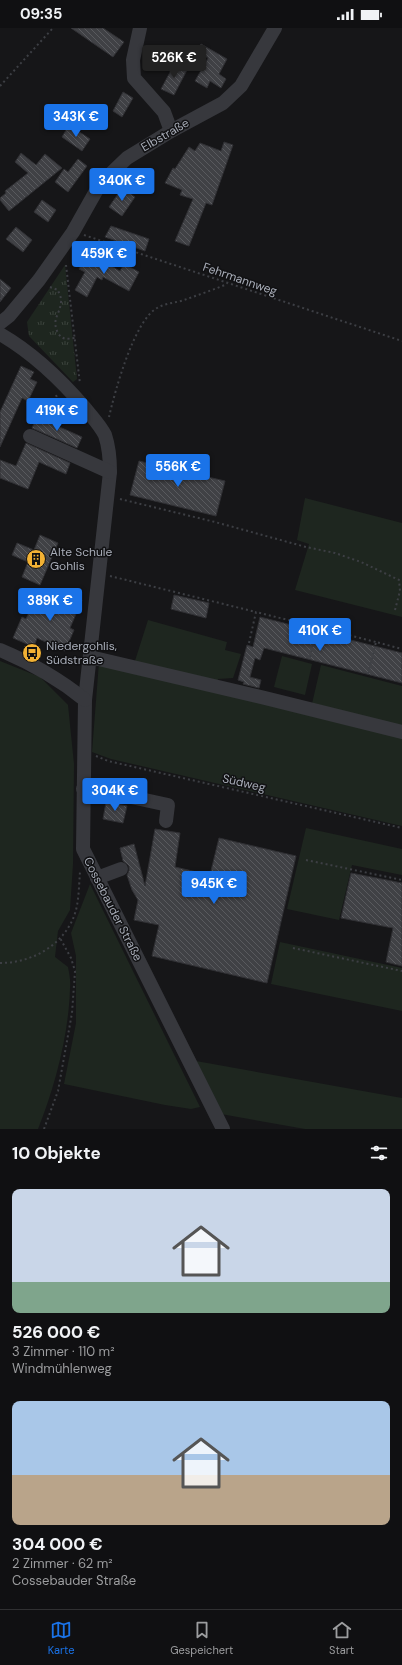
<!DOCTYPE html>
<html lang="de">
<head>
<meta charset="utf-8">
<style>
  :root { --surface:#101012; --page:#1e1e20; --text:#f1f3f6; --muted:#9c9d9f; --line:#303032; --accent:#1a73e8 }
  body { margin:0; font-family:"DM Sans",sans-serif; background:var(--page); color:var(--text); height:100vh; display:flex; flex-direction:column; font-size:15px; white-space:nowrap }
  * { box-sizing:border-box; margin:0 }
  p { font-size:13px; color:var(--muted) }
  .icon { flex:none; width:22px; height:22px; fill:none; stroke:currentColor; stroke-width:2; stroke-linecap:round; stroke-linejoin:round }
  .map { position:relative; height:1101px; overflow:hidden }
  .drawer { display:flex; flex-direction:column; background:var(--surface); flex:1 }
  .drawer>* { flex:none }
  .price { position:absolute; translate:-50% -34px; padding:0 9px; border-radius:4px; background:var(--accent); color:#fff; font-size:13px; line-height:26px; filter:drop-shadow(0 1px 2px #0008) }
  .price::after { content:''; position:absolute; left:50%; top:24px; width:12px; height:9px; margin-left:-6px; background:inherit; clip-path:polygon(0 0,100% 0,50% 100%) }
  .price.selected { background:#222; color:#fff }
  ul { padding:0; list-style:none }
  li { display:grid; align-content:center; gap:8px; height:212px; padding:0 12px }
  li span { display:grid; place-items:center; height:124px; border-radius:8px; color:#555 }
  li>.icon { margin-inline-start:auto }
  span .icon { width:72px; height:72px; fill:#fffc; stroke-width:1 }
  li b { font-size:17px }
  h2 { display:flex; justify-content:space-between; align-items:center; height:48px; padding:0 12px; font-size:17px }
  .status { display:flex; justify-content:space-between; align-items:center; height:28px; padding:0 20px; background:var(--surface); direction:ltr }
  .status svg { height:11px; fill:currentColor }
  .dock { display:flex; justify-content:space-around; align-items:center; height:56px; border-top:1px solid var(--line); background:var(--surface); font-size:11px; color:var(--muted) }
  .dock a { display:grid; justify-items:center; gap:2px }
  .dock .selected { color:var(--accent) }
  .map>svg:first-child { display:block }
  .green { fill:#1e261f }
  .park { fill:url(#park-tufts) }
  .building { fill:url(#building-back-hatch); stroke:#303034 }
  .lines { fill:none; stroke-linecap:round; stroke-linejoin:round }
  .path { stroke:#3d3f44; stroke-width:2; stroke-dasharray:2 3; stroke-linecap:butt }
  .minor { stroke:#37383d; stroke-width:14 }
  .labels { text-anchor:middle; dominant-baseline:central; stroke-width:3; stroke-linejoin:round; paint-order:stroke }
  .street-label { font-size:12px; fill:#a8adb8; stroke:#111113 }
  .poi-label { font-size:12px; fill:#a8adb8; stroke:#111113; text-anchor:start }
</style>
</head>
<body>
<div class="status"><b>09:35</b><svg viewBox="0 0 49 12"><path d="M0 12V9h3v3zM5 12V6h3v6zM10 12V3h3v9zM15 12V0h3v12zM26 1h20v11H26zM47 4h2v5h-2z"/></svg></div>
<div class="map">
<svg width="402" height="1101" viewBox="0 0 402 1101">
  <defs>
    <pattern id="park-tufts" width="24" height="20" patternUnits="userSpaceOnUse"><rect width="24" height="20" fill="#1e261f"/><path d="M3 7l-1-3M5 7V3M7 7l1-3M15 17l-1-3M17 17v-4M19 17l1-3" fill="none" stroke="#3c433d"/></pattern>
    <pattern id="building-back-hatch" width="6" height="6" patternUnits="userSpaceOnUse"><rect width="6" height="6" fill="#404145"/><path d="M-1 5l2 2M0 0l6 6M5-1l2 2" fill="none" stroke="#595a5e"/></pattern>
  </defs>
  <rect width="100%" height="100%" fill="#161618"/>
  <g class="green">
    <path d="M 305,470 L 402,495 L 402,589 L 295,562 L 309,516 L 297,512 Z"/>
    <path d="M 148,592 L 227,614 L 225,622 L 241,626 L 233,650 L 218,651 L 217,656 L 311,680 L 321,637 L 402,658 L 402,798 L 111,731 L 92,724 L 99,634 L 134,636 Z"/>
    <path d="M 282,628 L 312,636 L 305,667 L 274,659 Z"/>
    <path d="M 0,633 L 40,649 L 68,677 L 74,736 L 73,836 L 70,882 L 58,903 L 55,929 L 68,939 C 69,945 71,953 70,960 C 69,1005 55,1059 38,1101 L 0,1101 Z"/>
    <path d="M 306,800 L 402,821 L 402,847 L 352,837 L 339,892 L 287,881 Z"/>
    <path d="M 90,856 L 200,1079 L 191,1081 L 165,1077 L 64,1056 L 76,995 L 76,928 L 71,905 Z"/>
    <path d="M 280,914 L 402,940 L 402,983 L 271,956 Z"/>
    <path d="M 196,1033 L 402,1070 L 402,1101 L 305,1101 L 221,1086 Z"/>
  </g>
  <path class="park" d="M 65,237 L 77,351 L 73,354 L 29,308 L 27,294 Z"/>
  <g class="building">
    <path d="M 71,0 L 103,0 L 124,14 L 113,29 Z"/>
    <path d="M 201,16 L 227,31 L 219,46 L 226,51 L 221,60 L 210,53 L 207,60 L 195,53 L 208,30 L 197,24 Z"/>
    <path d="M 175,35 L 187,42 L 174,67 L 161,61 Z"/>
    <path d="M 123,64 L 133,70 L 122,89 L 113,83 Z"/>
    <path d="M 69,97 L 90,111 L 82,123 L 62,109 Z"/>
    <path d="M 224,114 L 233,117 L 212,177 L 206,175 L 189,218 L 175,213 L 193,171 L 180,167 L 182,162 L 165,155 L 173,140 L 175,141 L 189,119 L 195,123 L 200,115 L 221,123 Z"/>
    <path d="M 21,125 L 36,137 L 45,126 L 62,140 L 9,183 L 0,172 L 0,170 L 6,165 L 5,163 L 28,145 L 15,134 Z"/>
    <path d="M 78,131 L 87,138 L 68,164 L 55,154 L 64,141 L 68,144 Z"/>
    <path d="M 122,160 L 135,169 L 122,188 L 109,179 Z"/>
    <path d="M 42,172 L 56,182 L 48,194 L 34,184 Z"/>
    <path d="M 111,198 L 149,211 L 145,223 L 105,209 Z"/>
    <path d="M 16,199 L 32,212 L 23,224 L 6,211 Z"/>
    <path d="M 88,225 L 120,243 L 124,236 L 139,244 L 129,263 L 103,249 L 102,252 L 97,249 L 87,269 L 75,262 L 85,244 L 79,241 Z"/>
    <path d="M 0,251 L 11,260 L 0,274 Z"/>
    <path d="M 21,338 L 34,344 L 30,351 L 37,354 L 28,373 L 22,370 L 0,419 L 0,384 Z"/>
    <path d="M 37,389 L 82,409 L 77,420 L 32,400 Z"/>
    <path d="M 26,415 L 70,435 L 66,446 L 39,434 L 28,461 L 0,450 L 0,432 L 16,438 Z"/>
    <path d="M 139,433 L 225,453 L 216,488 L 130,467 Z"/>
    <path d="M 40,507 L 58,515 L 40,557 L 22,549 L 28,534 L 12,527 L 17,515 L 34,522 Z"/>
    <path d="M 62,563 L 82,572 L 70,600 L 74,602 L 65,623 L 37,610 L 34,619 L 13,610 L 22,589 L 26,591 L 35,571 L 55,580 Z"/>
    <path d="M 174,567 L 209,575 L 206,590 L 171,581 Z"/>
    <path d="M 260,589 L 402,625 L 402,655 L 264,620 L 260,632 L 255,630 L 250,649 L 261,652 L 259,660 L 243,656 L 244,654 L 238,652 L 247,617 L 253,619 Z"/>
    <path d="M 106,774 L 127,778 L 123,795 L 103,791 Z"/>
    <path d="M 155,801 L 180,805 L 175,839 L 210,847 L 219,810 L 296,828 L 267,955 L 152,928 L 159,897 L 134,892 L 138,872 L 132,862 L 127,847 L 129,843 L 129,838 L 123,833 L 120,820 L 134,816 L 145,858 Z"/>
    <path d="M 351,845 L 402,855 L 402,938 L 386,934 L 393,900 L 341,890 Z"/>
  </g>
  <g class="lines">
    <g class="path">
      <path d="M 0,58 L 53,0"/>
      <path d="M 84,207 L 402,313"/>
      <path d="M 66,237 L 80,356"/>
      <path d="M 50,259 L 58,262 C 59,266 62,270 61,274 C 60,287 51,291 58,305 C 62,312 67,311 75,310"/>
      <path d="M 56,367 C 63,385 64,389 56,406"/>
      <path d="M 109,389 C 115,363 134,293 157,280 C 166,275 175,275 184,272 C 198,267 213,262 227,256"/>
      <path d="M 120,471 L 215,494 L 306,519 L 335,525 L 361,534 L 399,552 L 400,563 L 395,582"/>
      <path d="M 110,548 L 256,584"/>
      <path d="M 249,615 L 256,584 L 316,599"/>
      <path d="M 310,629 L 316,599 L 376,614"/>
      <path d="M 368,646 L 376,614 L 402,621"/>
      <path d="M 96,728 L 108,733 L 402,800"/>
      <path d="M 306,832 L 402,852"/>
      <path d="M 293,920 L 402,943"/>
      <path d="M 0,935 C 34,935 67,915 76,882 C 79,870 79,856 80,844"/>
      <path d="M 44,1101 L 58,1063 L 72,985 L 75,943 L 71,930 L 60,910"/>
    </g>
    <g class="minor">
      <path d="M 140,0 L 133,32 L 134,50 L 164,84 L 171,103"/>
      <path d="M 0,295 L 9,288 L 39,252 L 73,204 L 100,156 L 127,130 L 171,103 L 223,75 L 241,58 L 275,0"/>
      <path d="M 0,306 C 33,325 61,352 85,380 C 92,389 100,397 105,407 C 109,419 110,431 110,444 L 85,672 L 83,821 L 223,1101"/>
      <path d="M 30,408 L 110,444"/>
      <path d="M 0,622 C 31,635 59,651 85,672"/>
      <path d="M 90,629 L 265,670 L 402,704"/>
      <path d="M 83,761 L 99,762 L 168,777 L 166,793"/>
      <path d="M 97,850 L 121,841"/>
    </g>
  </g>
  <defs>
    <g id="building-disc" transform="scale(1)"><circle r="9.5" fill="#f2b134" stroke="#111113"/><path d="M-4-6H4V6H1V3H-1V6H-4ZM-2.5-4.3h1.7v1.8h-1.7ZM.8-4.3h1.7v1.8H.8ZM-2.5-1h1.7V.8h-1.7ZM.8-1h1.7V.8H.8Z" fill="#111"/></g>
    <g id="bus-disc" transform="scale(1)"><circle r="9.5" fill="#f2b134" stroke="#111113"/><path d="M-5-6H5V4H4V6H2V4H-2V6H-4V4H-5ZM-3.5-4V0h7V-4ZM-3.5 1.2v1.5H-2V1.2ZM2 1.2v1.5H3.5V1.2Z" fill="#111"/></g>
  </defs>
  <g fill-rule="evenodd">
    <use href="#building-disc" x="36" y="531"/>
    <use href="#bus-disc" x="32" y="625"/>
  </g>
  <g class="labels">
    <g class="street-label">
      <text transform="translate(165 107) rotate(-30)">Elbstraße</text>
      <text transform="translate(240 251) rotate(19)">Fehrmannweg</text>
      <text transform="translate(244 755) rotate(13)">Südweg</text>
      <text transform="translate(113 881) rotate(63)">Cossebauder Straße</text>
    </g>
    <g class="poi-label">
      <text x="50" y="524">Alte Schule<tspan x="50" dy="14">Gohlis</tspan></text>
      <text x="46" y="618">Niedergohlis,<tspan x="46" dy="14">Südstraße</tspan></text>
    </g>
  </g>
</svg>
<b class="price selected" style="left:174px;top:51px">526K €</b>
<b class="price" style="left:76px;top:110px">343K €</b>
<b class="price" style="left:122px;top:174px">340K €</b>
<b class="price" style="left:104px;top:247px">459K €</b>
<b class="price" style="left:57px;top:404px">419K €</b>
<b class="price" style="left:178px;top:460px">556K €</b>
<b class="price" style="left:50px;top:594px">389K €</b>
<b class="price" style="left:320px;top:624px">410K €</b>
<b class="price" style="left:115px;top:784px">304K €</b>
<b class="price" style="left:214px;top:877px">945K €</b>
</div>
<section class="drawer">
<h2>10 Objekte<svg class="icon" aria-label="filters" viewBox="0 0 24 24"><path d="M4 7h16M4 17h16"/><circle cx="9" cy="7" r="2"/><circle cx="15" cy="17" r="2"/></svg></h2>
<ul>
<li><span style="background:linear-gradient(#c9d6e8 75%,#7fa58c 0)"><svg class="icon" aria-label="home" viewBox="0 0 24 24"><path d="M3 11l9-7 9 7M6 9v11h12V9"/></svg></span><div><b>526 000 €</b><p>3 Zimmer · 110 m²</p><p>Windmühlenweg</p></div></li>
<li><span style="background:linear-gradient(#a9c7e8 60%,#b9a48a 0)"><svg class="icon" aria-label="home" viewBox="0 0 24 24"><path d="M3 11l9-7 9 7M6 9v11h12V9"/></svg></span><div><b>304 000 €</b><p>2 Zimmer · 62 m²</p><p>Cossebauder Straße</p></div></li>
</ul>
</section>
<nav class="dock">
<a class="selected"><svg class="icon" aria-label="map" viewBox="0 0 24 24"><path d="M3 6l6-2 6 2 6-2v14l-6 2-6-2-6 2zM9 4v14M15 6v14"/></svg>Karte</a>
<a><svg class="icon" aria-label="saved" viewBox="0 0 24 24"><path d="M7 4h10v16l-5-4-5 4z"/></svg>Gespeichert</a>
<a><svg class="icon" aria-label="home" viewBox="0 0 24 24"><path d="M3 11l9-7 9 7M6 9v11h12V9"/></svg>Start</a>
</nav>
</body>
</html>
